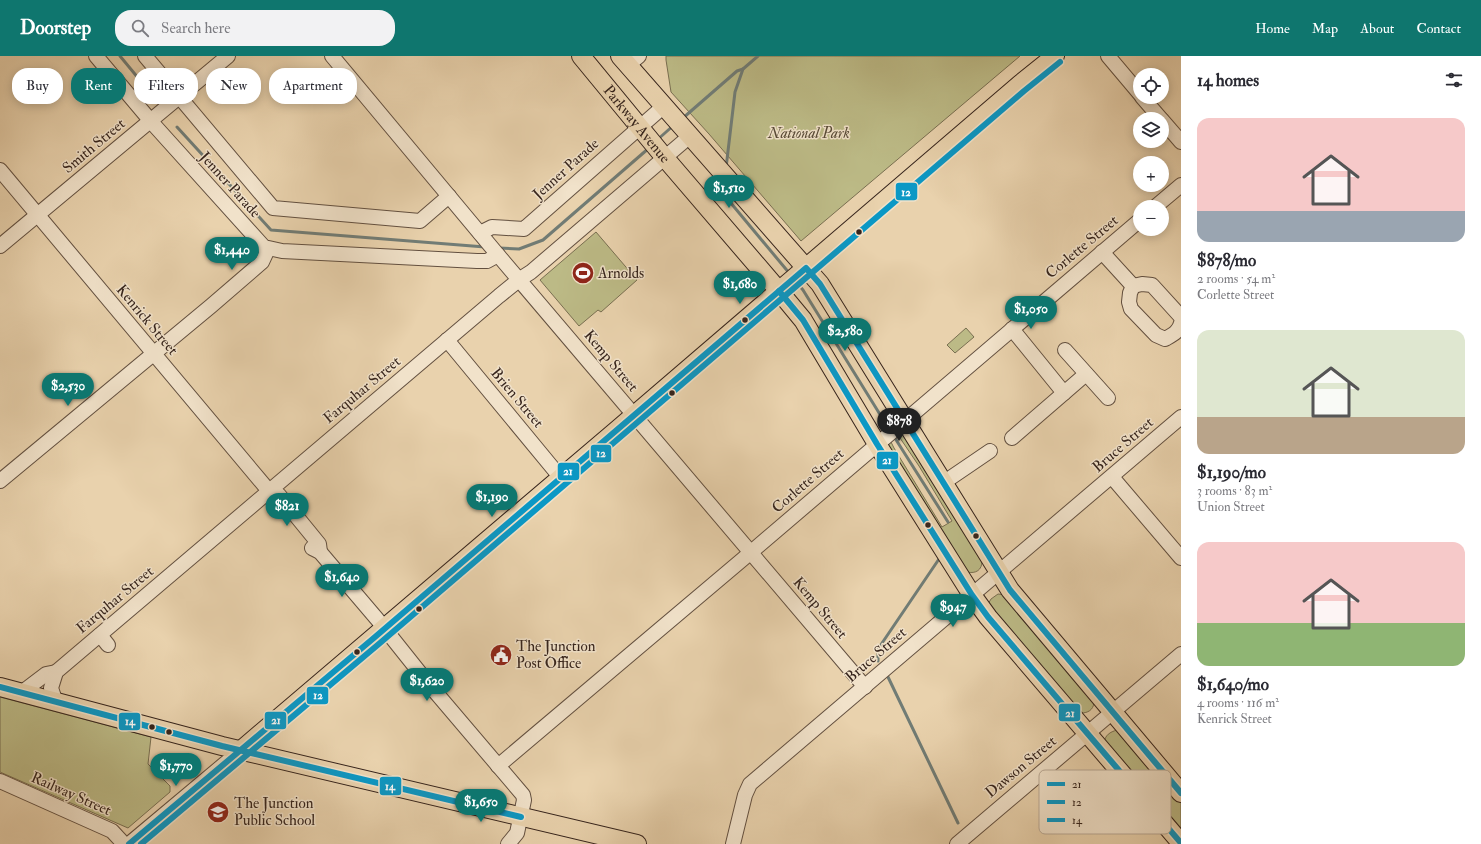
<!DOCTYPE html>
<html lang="en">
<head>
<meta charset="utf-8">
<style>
  :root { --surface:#fff; --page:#f2f2f3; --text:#2b2b33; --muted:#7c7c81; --accent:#0f766e }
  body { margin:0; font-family:"IM FELL Double Pica",serif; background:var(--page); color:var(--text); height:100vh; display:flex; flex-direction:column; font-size:15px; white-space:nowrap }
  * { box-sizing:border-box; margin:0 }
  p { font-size:13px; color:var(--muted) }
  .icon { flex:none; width:22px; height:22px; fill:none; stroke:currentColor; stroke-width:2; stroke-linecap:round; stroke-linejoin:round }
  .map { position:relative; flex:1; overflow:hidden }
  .panel { display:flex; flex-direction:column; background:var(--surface); width:300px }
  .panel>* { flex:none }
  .hud { position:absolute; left:12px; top:12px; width:380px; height:36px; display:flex; gap:8px }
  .buttons { position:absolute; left:1133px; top:12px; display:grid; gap:8px }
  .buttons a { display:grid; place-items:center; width:36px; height:36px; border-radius:50%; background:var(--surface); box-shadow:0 2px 10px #0003; font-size:20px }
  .price { position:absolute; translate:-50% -34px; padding:0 9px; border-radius:14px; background:var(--accent); color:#fff; font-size:13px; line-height:26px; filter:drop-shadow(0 1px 2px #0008) }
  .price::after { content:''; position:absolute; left:50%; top:24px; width:12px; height:9px; margin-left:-6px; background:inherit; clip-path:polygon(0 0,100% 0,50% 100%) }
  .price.active { background:#222; color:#fff }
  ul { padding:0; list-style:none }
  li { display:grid; align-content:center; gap:8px; height:212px; padding:0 16px }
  li span { display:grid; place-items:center; height:124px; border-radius:12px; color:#555 }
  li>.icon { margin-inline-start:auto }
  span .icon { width:72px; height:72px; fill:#fffc; stroke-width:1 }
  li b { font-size:17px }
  h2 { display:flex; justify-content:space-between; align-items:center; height:48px; padding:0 16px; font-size:17px }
  .tag { padding:0 14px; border-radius:16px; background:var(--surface); box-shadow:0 2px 10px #0003; font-size:14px; line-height:36px }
  .tag.active { background:var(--accent); color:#fff }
  header { display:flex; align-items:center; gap:24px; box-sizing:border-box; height:56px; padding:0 20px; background:var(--accent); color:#fff }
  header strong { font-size:19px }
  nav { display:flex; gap:22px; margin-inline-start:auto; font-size:14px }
  .search { width:280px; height:36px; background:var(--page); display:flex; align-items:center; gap:10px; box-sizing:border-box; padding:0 14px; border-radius:16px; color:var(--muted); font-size:15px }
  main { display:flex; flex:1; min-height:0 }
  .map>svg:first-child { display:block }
  .green { fill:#bcba86; stroke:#796f51 }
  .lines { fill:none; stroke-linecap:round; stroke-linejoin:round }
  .stream { stroke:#717c75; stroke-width:3 }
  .minor-casing { stroke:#635040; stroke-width:16 }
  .major-casing { stroke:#36241c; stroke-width:20 }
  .minor { stroke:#f1e2ca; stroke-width:14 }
  .major { stroke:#e9d2ad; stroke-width:18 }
  .bus-1-casing { stroke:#f1e2ca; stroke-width:9 }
  .bus-2-casing { stroke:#f1e2ca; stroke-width:9 }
  .bus-3-casing { stroke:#f1e2ca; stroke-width:9 }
  .bus-1 { stroke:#0b98c5; stroke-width:6 }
  .bus-2 { stroke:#0b98c5; stroke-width:6 }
  .bus-3 { stroke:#0b98c5; stroke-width:6 }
  .bus-dot { fill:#36241c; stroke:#f1e2ca; stroke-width:1.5 }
  .labels { text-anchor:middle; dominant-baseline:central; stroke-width:3; stroke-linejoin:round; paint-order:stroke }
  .street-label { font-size:15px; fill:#36241c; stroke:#f1e2ca }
  .park-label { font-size:15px; font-style:italic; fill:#584a36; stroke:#f1e2ca }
  .poi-label { font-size:15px; fill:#36241c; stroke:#f1e2ca; text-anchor:start }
  .key { fill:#f1e2ca; stroke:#b9a996; stroke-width:1 }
  .key-label { font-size:11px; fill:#36241c }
  .line-badge { stroke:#f1e2ca; stroke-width:1.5 }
  .badge-label { font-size:11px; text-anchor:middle; font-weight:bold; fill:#fff }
</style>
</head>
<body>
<header>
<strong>Doorstep</strong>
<div class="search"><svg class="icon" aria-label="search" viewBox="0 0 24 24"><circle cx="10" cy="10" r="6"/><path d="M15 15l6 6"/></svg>Search here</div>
<nav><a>Home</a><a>Map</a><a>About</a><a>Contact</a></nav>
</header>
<main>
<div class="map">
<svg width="1181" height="788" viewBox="0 0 1181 788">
  <rect width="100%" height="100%" fill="#e9d2ad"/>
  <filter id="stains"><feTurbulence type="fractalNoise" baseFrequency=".005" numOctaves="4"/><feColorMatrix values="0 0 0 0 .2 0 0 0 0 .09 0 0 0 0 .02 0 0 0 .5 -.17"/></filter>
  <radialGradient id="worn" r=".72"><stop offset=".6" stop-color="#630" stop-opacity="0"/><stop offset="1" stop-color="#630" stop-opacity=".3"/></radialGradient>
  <g class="green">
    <path d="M 666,0 L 1020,0 L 801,185 L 709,78 L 671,36 L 666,4 Z"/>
    <path d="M 596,176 L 637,224 L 601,256 L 598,254 L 579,270 L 540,224 Z"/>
    <path d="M 966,272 L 974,281 L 955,297 L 947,289 Z"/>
    <path d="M 901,378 L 906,379 L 982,505 C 982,514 976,518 967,516 L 886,391 L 888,388 L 891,386 L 894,392 L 942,471 L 952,465 L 919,410 L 900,382 L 899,379 Z"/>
    <path d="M 998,538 L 1006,539 L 1094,647 C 1093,654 1088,657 1081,657 L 988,548 L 991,543 Z"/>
    <path d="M 0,641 L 151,681 L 148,708 L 170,730 L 170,736 L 128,772 L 0,716 Z"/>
    <path d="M 1117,674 L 1181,745 L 1181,780 L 1104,687 C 1105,679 1110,676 1117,674 Z"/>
  </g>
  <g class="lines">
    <g class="stream">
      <path d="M 120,0 L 153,40"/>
      <path d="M 683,62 L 737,15 L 743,13"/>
      <path d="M 177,71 L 271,174 L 485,191"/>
      <path d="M 657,84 L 674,69"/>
      <path d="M 726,112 L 735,36 L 743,13 L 758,0"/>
      <path d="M 729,135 L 730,146 L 790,218"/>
      <path d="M 499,192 L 519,193 L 543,184 L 649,92"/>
      <path d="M 797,227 L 803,234 L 889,373"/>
      <path d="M 893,379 L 948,466"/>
      <path d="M 878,605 L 878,593 L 939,503"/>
      <path d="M 888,621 L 958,767"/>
    </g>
    <g class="minor-casing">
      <g id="minor">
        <path d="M 96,0 L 155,70 L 264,191 L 282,195 L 477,205 L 487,205 L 498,199"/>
        <path d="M 145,0 L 273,152 L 420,165 L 449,140"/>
        <path d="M 332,0 L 498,199 L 865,631"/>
        <path d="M 1108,0 L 1140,38"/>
        <path d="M 628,9 L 639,0"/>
        <path d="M 1142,41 L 1161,63"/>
        <path d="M 1162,64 L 1181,86"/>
        <path d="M 0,114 L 269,435 L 279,439 L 319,488 L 320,496"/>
        <path d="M 1155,151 L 1181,129"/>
        <path d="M 480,177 L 492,171 L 524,173 L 664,50"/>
        <path d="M 0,190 L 228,0"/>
        <path d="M 1102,196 L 1133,230"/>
        <path d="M 1133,230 L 1130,237 L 1129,246 L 1131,253 L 1156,279 L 1165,283 C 1172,279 1179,276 1181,267"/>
        <path d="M 1133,230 L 1142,228 L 1152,229 L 1181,261"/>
        <path d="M 1012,273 L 1064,337"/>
        <path d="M 447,284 L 561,422"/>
        <path d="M 1065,294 L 1108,342"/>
        <path d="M 1012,382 L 1086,318"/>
        <path d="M 1112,421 L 1181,502"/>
        <path d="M 0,425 L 211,250 L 262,206 L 268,193"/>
        <path d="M 943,427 L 990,395"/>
        <path d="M 312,492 L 320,496 L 377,563 L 432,632 L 523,739 L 524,744 L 517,777 L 508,788"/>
        <path d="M 100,579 L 108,589"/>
        <path d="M 21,637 L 46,618 L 56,616"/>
        <path d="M 56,647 L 51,632 L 56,616 L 499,240 L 520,223 L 531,216 L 690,80"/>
        <path d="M 498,710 L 743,503 L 1140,164"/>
        <path d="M 0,725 L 112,775 L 124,788"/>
        <path d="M 129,788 L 240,695"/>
        <path d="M 733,788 L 745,739 L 750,728 L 1181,361"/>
        <path d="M 957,788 L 1181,598"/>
      </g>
    </g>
    <g class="major-casing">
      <g id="major">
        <path id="s1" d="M 581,0 L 665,102 L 779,235 L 803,264 L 877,388 L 972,539 L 988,561 L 1181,787"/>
        <path d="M 620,0 L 820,228 L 1010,534 L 1181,737"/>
        <path d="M 0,631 L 222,690 L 637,788"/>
        <path d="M 240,695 L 618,373 L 1019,29 L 1055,0"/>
      </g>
    </g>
    <use href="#minor" class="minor"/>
    <use href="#major" class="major"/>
    <g class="bus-1-casing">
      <g id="bus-1">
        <path d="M 779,235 L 803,264 L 877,388 L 972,539 L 988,561 L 1181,787"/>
        <path d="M 129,788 L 375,581 L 806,212 L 820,228 L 1010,534 L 1181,737"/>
      </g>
    </g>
    <g class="bus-2-casing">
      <path id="bus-2" d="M 141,788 L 380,587 L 1024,35 L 1060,6"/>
    </g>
    <g class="bus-3-casing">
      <path id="bus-3" d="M 0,631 L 222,690 L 521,761"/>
    </g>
    <use href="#bus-1" class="bus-1"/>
    <use href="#bus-2" class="bus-2"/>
    <use href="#bus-3" class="bus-3"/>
  </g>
  <defs>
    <g id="stadium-disc" transform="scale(1.15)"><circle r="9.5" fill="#8f2418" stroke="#f1e2ca"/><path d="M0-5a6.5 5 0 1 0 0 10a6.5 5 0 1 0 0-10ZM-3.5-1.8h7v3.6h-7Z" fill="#fff"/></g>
    <g id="civic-disc" transform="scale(1.15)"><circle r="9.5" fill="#8f2418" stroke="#f1e2ca"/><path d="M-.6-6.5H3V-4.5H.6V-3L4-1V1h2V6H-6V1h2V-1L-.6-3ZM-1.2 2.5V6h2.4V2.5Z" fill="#fff"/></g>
    <g id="school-disc" transform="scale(1.15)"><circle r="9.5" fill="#8f2418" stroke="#f1e2ca"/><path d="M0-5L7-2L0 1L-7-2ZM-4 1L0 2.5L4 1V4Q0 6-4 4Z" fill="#fff"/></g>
  </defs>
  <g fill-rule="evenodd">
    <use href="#stadium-disc" x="583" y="217"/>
    <use href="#civic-disc" x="501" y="599"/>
    <use href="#school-disc" x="218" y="756"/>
  </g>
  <g class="bus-dot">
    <circle cx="859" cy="176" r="3.5"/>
    <circle cx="745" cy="264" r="3.5"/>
    <circle cx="672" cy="337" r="3.5"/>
    <circle cx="928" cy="469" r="3.5"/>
    <circle cx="976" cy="480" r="3.5"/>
    <circle cx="419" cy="553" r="3.5"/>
    <circle cx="357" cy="596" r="3.5"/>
    <circle cx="152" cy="671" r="3.5"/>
    <circle cx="169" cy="676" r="3.5"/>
  </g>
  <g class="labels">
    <g class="street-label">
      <text stroke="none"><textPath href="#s1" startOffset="88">Parkway Avenue</textPath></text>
      <text transform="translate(94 90) rotate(-40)">Smith Street</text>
      <text transform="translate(566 113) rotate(-42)">Jenner Parade</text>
      <text transform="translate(230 129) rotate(48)">Jenner Parade</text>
      <text transform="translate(1082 191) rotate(-40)">Corlette Street</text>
      <text transform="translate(147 264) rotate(50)">Kenrick Street</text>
      <text transform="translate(611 305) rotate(50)">Kemp Street</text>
      <text transform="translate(362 334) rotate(-40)">Farquhar Street</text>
      <text transform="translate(517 342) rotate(50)">Brien Street</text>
      <text transform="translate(1123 389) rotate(-41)">Bruce Street</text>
      <text transform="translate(808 425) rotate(-41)">Corlette Street</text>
      <text transform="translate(115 544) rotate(-40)">Farquhar Street</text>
      <text transform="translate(820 552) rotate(50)">Kemp Street</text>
      <text transform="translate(876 599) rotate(-41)">Bruce Street</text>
      <text transform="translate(1021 711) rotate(-40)">Dawson Street</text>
      <text transform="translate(71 738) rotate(24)">Railway Street</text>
    </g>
    <g class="park-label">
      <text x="809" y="77">National Park</text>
    </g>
    <g class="poi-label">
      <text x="598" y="217">Arnolds</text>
      <text x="516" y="590">The Junction<tspan x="516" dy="17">Post Office</tspan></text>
      <text x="234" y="747">The Junction<tspan x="234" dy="17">Public School</tspan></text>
    </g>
  </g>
  <rect x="1039" y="714" width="132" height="64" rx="6" class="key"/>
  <rect x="1047" y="726" width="18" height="4" fill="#0b98c5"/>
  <rect x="1047" y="744" width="18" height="4" fill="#0b98c5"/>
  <rect x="1047" y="762" width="18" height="4" fill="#0b98c5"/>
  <g class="key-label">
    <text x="1072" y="732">21</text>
    <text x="1072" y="750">12</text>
    <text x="1072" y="768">14</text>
  </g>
  <g class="line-badge">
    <rect x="895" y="126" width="23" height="19" rx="4" fill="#0b98c5"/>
    <rect x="590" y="388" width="22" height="19" rx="4" fill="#0b98c5"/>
    <rect x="876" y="395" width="23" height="19" rx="4" fill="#0b98c5"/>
    <rect x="557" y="406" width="23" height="19" rx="4" fill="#0b98c5"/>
    <rect x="306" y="630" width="23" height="19" rx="4" fill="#0b98c5"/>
    <rect x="1058" y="647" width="23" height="19" rx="4" fill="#0b98c5"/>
    <rect x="264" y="655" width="23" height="19" rx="4" fill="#0b98c5"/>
    <rect x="118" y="656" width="23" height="19" rx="4" fill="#0b98c5"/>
    <rect x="379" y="720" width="23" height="20" rx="4" fill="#0b98c5"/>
  </g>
  <g class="badge-label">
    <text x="906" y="140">12</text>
    <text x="601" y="401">12</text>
    <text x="887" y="408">21</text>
    <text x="568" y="419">21</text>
    <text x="318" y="643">12</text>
    <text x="1070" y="661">21</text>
    <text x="276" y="668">21</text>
    <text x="130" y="669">14</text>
    <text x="390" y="734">14</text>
  </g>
  <rect width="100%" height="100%" filter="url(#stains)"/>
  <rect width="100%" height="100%" fill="url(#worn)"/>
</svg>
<div class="buttons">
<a><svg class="icon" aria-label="locate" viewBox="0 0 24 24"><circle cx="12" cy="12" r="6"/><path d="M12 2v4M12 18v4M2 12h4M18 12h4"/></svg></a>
<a><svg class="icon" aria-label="layers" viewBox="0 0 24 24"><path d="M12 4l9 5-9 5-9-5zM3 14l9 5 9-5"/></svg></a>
<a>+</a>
<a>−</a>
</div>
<b class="price" style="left:729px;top:153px">$1,510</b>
<b class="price" style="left:232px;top:215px">$1,440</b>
<b class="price" style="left:740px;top:249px">$1,680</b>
<b class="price" style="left:1031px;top:274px">$1,050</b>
<b class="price" style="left:845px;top:296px">$2,580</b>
<b class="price" style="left:68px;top:351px">$2,530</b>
<b class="price active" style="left:899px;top:386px">$878</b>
<b class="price" style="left:492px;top:462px">$1,190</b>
<b class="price" style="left:287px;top:471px">$821</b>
<b class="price" style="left:342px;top:542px">$1,640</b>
<b class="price" style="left:953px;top:572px">$947</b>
<b class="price" style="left:427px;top:646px">$1,620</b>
<b class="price" style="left:176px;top:731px">$1,770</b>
<b class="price" style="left:481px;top:767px">$1,650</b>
<div class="hud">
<a class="tag">Buy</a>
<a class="tag active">Rent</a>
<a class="tag">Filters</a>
<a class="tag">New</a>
<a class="tag">Apartment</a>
</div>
</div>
<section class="panel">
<h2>14 homes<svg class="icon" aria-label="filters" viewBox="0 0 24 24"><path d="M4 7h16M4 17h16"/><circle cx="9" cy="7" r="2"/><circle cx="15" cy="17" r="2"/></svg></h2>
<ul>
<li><span style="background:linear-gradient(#f6c9c9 75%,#9aa5b1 0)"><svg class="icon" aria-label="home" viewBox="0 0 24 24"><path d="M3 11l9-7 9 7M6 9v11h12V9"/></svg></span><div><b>$878/mo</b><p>2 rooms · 54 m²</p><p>Corlette Street</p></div></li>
<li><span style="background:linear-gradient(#dfe7d0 70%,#b9a48a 0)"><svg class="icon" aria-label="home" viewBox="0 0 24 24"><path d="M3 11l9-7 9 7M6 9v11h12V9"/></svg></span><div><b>$1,190/mo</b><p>3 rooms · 83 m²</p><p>Union Street</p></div></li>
<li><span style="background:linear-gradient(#f6c9c9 65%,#8fb573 0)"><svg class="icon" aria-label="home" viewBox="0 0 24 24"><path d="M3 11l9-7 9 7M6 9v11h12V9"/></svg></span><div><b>$1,640/mo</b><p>4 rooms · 116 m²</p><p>Kenrick Street</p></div></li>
</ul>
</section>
</main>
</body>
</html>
